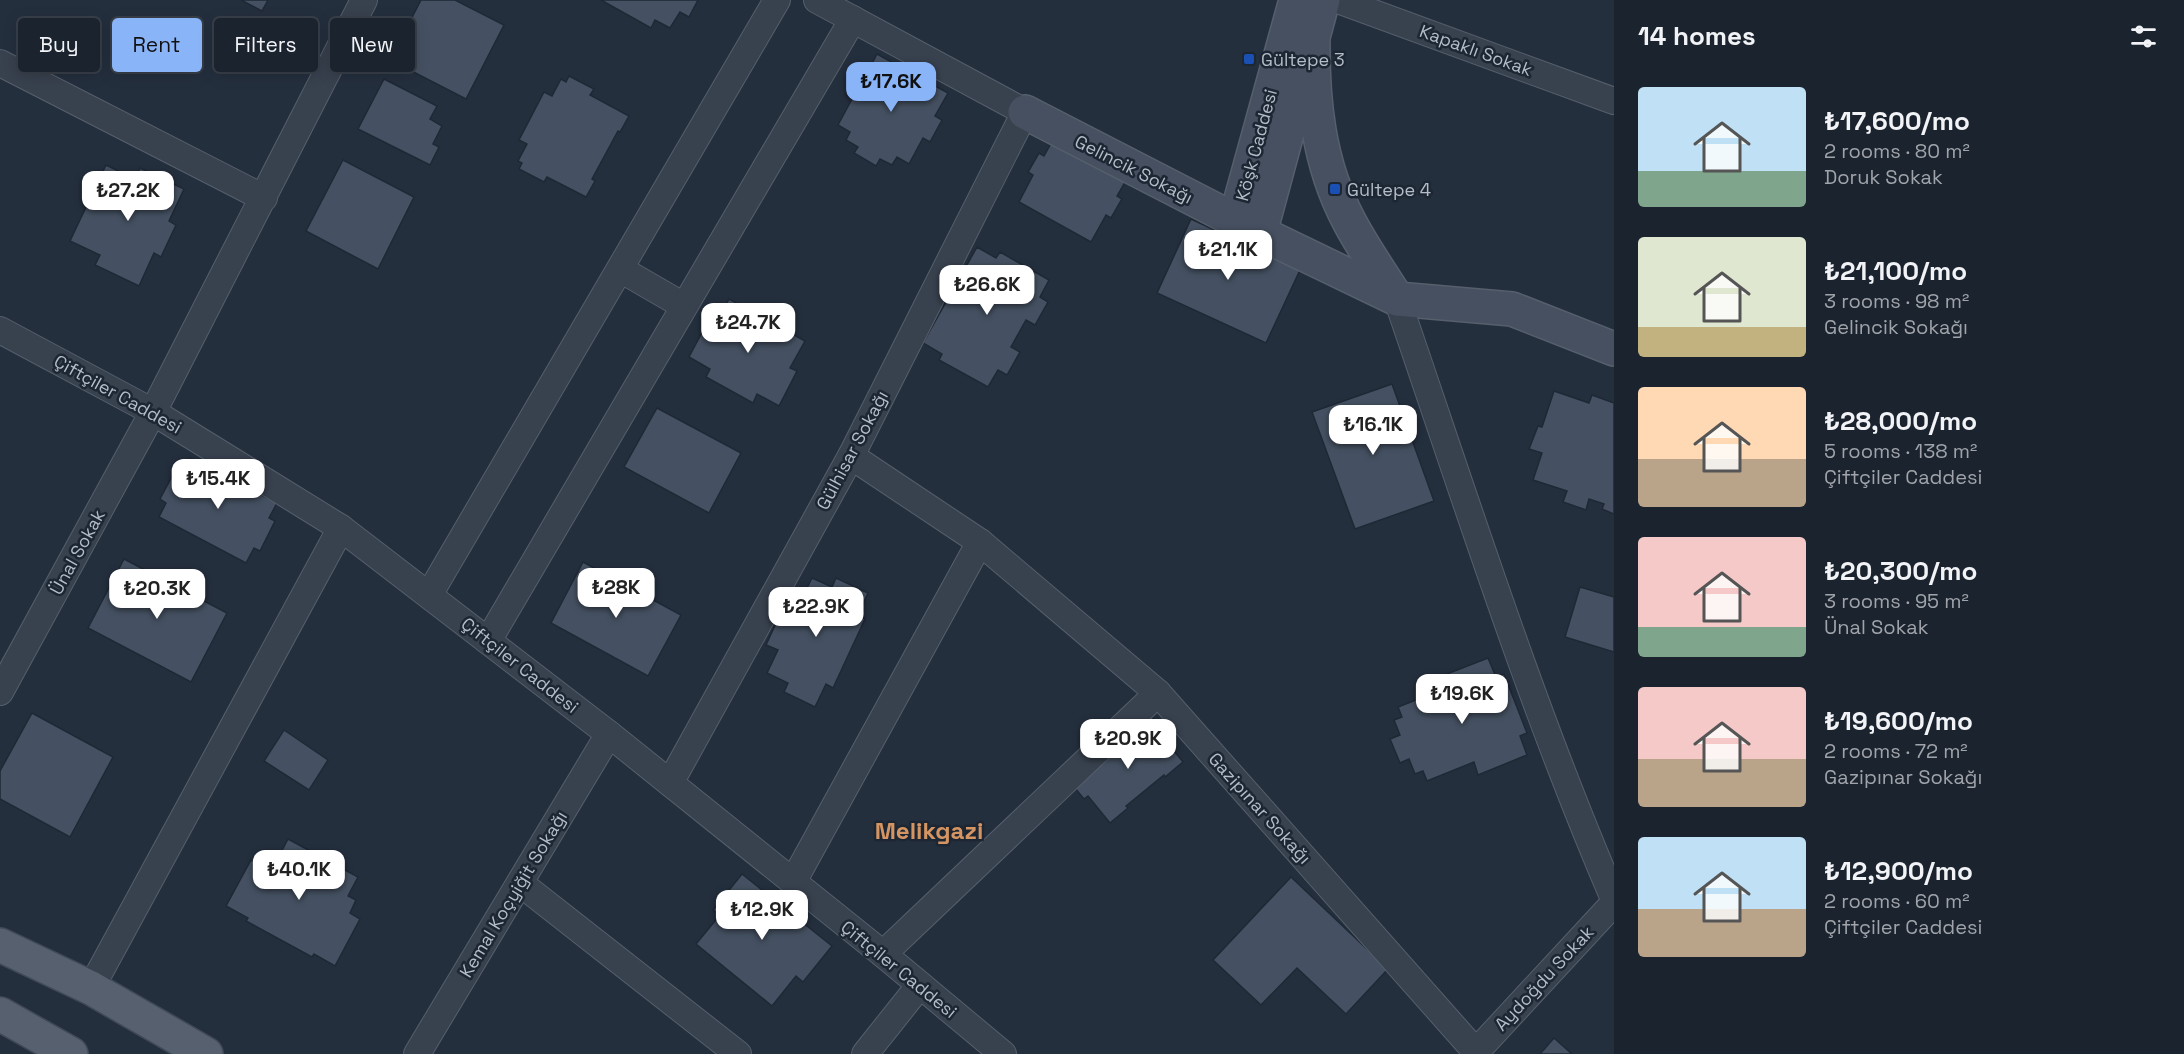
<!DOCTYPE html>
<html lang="en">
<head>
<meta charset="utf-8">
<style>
  :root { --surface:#1b232e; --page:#242b36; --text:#f1f3f6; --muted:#a0a4aa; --line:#39404a; --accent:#8ab4f8 }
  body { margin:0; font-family:"Space Grotesk",sans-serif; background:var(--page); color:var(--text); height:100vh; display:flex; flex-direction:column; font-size:22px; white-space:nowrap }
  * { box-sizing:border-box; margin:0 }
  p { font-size:20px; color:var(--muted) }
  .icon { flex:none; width:33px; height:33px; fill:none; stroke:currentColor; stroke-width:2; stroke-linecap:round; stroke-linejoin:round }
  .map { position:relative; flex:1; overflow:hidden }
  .details { display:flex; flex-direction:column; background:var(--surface); width:570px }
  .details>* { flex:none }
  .guide { position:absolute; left:18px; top:18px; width:570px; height:54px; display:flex; gap:12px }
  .price { position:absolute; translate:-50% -51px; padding:0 14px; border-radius:12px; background:#fff; color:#222; font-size:20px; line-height:39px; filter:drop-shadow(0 2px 3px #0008) }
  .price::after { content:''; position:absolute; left:50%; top:36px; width:18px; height:14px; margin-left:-9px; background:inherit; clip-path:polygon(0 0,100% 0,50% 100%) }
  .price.active { background:var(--accent); color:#111 }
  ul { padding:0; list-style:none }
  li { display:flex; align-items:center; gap:18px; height:150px; padding:0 24px }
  li span { display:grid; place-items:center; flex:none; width:168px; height:120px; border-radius:6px; color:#555 }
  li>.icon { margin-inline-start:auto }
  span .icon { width:72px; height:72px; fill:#fffc; stroke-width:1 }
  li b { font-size:26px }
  h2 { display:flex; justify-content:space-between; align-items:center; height:72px; padding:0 24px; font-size:26px }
  .pill { padding:0 21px; border-radius:6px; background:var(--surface); box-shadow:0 3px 15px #0003,0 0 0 2px var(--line); font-size:21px; line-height:54px }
  .pill.active { background:var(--accent); color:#111 }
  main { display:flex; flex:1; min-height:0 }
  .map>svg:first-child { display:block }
  .building { fill:#455162; stroke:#1f2835; stroke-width:1.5 }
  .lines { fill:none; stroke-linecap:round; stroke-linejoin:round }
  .street-casing { stroke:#565f6c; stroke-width:28 }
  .secondary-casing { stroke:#565f6c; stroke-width:36 }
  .primary-casing { stroke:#414a57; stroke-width:36 }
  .street { stroke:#38414e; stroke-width:26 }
  .secondary { stroke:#465061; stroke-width:33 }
  .primary { stroke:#56606e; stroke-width:33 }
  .transit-dot { fill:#1a4fb4; stroke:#1d2633; stroke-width:2 }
  .labels { text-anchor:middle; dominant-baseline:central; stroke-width:5; stroke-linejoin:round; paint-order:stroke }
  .street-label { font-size:18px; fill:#b4bcc9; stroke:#1d2633 }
  .poi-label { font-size:18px; fill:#b4bcc9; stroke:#1d2633; text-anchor:start }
  .district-label { font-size:24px; font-weight:bold; fill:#d59563; stroke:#1d2633 }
</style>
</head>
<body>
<main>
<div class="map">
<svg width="1614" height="1054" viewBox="0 0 1614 1054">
  <rect width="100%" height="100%" fill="#242f3e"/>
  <g class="building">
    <path d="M 241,0 L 268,0 L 262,11 Z"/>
    <path d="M 421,0 L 455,0 L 504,25 L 466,99 L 390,60 Z"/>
    <path d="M 601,0 L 698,0 L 689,17 L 680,12 L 670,28 L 655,20 L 651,28 Z"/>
    <path d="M 877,54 L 948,93 L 935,116 L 942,120 L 930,142 L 923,138 L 909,164 L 897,157 L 892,165 L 880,159 L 876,166 L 854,153 L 858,147 L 846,140 L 850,132 L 838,125 L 852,99 L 846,95 L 858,73 L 865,77 Z"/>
    <path d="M 569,76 L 594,89 L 590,95 L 629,116 L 620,132 L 618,131 L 592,179 L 595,181 L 586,197 L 547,177 L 544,182 L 519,169 L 522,163 L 518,161 L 527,144 L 519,140 L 544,92 L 552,96 L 561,79 L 566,82 Z"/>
    <path d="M 384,79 L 437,106 L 430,119 L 442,126 L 433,144 L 439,147 L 430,165 L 358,129 Z"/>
    <path d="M 1054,138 L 1127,179 L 1117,196 L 1122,199 L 1111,218 L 1106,215 L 1091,242 L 1019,202 L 1033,175 L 1028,172 L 1039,153 L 1044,156 Z"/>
    <path d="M 343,160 L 414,197 L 378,269 L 306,231 Z"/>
    <path d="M 106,165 L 135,179 L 140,168 L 184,189 L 169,221 L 176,225 L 161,257 L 154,253 L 139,286 L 95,265 L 100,255 L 70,241 Z"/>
    <path d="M 1191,219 L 1300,270 L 1266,343 L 1157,293 Z"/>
    <path d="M 977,247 L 996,258 L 1000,252 L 1049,280 L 1040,297 L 1048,302 L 1035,325 L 1026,320 L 1011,347 L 1020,352 L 1007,375 L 998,370 L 988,387 L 939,360 L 942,354 L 923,343 Z"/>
    <path d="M 729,299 L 805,341 L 790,368 L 797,371 L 779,406 L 757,394 L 753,403 L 706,377 L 710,369 L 689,357 L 707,323 L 714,327 Z"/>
    <path d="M 1392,384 L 1434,501 L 1355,529 L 1312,412 Z"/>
    <path d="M 1554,391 L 1589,403 L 1592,395 L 1614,403 L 1614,514 L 1602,509 L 1604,504 L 1589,499 L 1586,510 L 1563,502 L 1567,491 L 1533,480 L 1542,453 L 1529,449 L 1538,426 L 1542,427 Z"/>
    <path d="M 657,408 L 741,453 L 709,513 L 624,467 Z"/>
    <path d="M 190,458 L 277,503 L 269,518 L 275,521 L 260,551 L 254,548 L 246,563 L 159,517 L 166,503 L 160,499 L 176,469 L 182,472 Z"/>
    <path d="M 124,559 L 227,613 L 191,682 L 88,628 Z"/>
    <path d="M 583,562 L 681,615 L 648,676 L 551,623 Z"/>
    <path d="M 812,578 L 832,587 L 836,578 L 868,593 L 858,615 L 865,619 L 833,688 L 826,684 L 815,707 L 784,692 L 788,683 L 767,673 L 778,650 L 766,645 L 789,595 L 801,600 Z"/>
    <path d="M 1580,587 L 1614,597 L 1614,652 L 1565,637 Z"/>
    <path d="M 1488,658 L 1496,677 L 1504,674 L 1527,733 L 1520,736 L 1527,755 L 1478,775 L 1474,762 L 1427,781 L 1423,771 L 1415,774 L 1409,759 L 1400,763 L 1390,739 L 1400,735 L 1394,720 L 1402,717 L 1398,707 L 1444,689 L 1439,677 Z"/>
    <path d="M 32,713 L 113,757 L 70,837 L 0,799 L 0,771 Z"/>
    <path d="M 1151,716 L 1165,733 L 1161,735 L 1183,762 L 1165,777 L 1164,775 L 1126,806 L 1128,808 L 1110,823 L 1088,796 L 1084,799 L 1070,782 Z"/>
    <path d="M 284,730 L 328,760 L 309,790 L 264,761 Z"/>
    <path d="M 288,839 L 358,877 L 348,896 L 356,900 L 350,913 L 360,919 L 335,966 L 314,954 L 312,957 L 246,921 L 248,918 L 226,906 L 251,860 L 262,866 L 269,853 L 278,858 Z"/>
    <path d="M 742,874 L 832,946 L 803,982 L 796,976 L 772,1006 L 696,944 L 720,915 L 713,910 Z"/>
    <path d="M 1291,877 L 1388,969 L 1346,1014 L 1297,968 L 1261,1005 L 1213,960 Z"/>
    <path d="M 1554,1038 L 1572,1054 L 1540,1054 Z"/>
  </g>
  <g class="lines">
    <g class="street-casing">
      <g id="street">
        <path d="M 1338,0 L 1614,101"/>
        <path d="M 0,63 L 264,198"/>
        <path d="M 620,269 L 684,306"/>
        <path d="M 1397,299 C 1466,500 1530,704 1614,899"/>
        <path d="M 0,330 L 153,412 L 341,528 L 609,734 L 883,954 L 1003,1054"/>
        <path d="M 851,456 L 980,542 L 1158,693 L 1476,1052"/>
        <path d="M 429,595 L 777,0"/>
        <path d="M 488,641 L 853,19"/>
        <path d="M 0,692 L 153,412 L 364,0"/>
        <path d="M 670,783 L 851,456 L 1025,112 L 817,0"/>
        <path d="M 793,882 L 980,542"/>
        <path d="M 520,883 L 738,1054"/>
        <path d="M 883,954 L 1158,693"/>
        <path d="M 91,988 L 341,528"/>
        <path d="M 417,1054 L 609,734"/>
        <path d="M 865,1054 L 920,985"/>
        <path d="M 1474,1054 L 1614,903"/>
      </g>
    </g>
    <g class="secondary-casing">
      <g id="secondary">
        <path d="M 1313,35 C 1312,99 1318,163 1349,221 C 1363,248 1381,273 1397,299"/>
        <path d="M 1025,112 L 1260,233 L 1397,299 L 1512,309 L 1614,349"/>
        <path d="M 1235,221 L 1296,0"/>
        <path d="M 1260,233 L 1323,0"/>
      </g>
    </g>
    <g class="primary-casing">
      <g id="primary">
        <path d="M 0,945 L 91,988 L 206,1054"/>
        <path d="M 0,1014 L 71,1054"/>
      </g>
    </g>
    <use href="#street" class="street"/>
    <use href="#secondary" class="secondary"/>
    <use href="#primary" class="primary"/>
  </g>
  <g class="transit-dot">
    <rect x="1243" y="53" width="12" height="12" rx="3"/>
    <rect x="1329" y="183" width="12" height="12" rx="3"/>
  </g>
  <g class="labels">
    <g class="street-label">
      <text transform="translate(1476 50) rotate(20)">Kapaklı Sokak</text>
      <text transform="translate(1256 145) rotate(-75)">Köşk Caddesi</text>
      <text transform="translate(1134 169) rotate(27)">Gelincik Sokağı</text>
      <text transform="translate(118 394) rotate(29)">Çiftçiler Caddesi</text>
      <text transform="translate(852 450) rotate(-62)">Gülhisar Sokağı</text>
      <text transform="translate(77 552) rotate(-61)">Ünal Sokak</text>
      <text transform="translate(520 665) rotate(38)">Çiftçiler Caddesi</text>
      <text transform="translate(1260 808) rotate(48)">Gazipınar Sokağı</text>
      <text transform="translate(513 894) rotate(-59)">Kemal Koçyiğit Sokağı</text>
      <text transform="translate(899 969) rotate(39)">Çiftçiler Caddesi</text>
      <text transform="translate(1544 978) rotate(-47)">Aydoğdu Sokak</text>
    </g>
    <g class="poi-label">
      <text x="1261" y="59">Gültepe 3</text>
      <text x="1347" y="189">Gültepe 4</text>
    </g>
    <g class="district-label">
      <text x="929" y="830">Melikgazi</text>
    </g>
  </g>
</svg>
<b class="price active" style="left:891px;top:113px">₺17.6K</b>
<b class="price" style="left:128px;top:222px">₺27.2K</b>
<b class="price" style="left:1228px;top:281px">₺21.1K</b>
<b class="price" style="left:987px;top:316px">₺26.6K</b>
<b class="price" style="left:748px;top:354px">₺24.7K</b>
<b class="price" style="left:1373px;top:456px">₺16.1K</b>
<b class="price" style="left:218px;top:510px">₺15.4K</b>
<b class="price" style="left:616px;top:619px">₺28K</b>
<b class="price" style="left:157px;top:620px">₺20.3K</b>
<b class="price" style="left:816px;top:638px">₺22.9K</b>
<b class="price" style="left:1462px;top:725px">₺19.6K</b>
<b class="price" style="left:1128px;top:770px">₺20.9K</b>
<b class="price" style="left:299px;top:901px">₺40.1K</b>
<b class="price" style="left:762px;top:941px">₺12.9K</b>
<div class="guide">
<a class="pill">Buy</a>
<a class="pill active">Rent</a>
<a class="pill">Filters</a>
<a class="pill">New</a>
</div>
</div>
<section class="details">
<h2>14 homes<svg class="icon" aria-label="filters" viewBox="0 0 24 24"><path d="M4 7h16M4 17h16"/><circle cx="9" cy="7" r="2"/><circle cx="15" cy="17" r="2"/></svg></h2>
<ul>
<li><span style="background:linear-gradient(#bfe0f5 70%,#7fa58c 0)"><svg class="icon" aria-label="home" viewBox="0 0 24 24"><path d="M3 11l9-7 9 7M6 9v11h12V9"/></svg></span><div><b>₺17,600/mo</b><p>2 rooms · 80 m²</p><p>Doruk Sokak</p></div></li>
<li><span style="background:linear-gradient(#dfe7d0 75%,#c2b280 0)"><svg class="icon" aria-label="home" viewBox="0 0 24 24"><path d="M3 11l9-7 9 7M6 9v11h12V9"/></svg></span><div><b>₺21,100/mo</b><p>3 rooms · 98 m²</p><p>Gelincik Sokağı</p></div></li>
<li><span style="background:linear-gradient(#ffd9b3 60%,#b9a48a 0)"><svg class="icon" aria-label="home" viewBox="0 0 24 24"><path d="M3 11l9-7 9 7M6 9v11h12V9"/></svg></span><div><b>₺28,000/mo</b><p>5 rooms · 138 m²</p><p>Çiftçiler Caddesi</p></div></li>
<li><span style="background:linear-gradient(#f6c9c9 75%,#7fa58c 0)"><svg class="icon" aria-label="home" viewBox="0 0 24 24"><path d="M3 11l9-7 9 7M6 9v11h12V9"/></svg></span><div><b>₺20,300/mo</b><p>3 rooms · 95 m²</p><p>Ünal Sokak</p></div></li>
<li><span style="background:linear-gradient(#f6c9c9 60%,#b9a48a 0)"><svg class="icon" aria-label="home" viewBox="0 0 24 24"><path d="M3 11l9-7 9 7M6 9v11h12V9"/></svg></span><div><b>₺19,600/mo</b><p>2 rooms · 72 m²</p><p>Gazipınar Sokağı</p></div></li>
<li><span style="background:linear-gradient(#bfe0f5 60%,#b9a48a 0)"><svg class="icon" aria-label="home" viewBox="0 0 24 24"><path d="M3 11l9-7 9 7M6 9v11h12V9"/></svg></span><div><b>₺12,900/mo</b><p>2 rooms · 60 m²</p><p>Çiftçiler Caddesi</p></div></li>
</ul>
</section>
</main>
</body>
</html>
